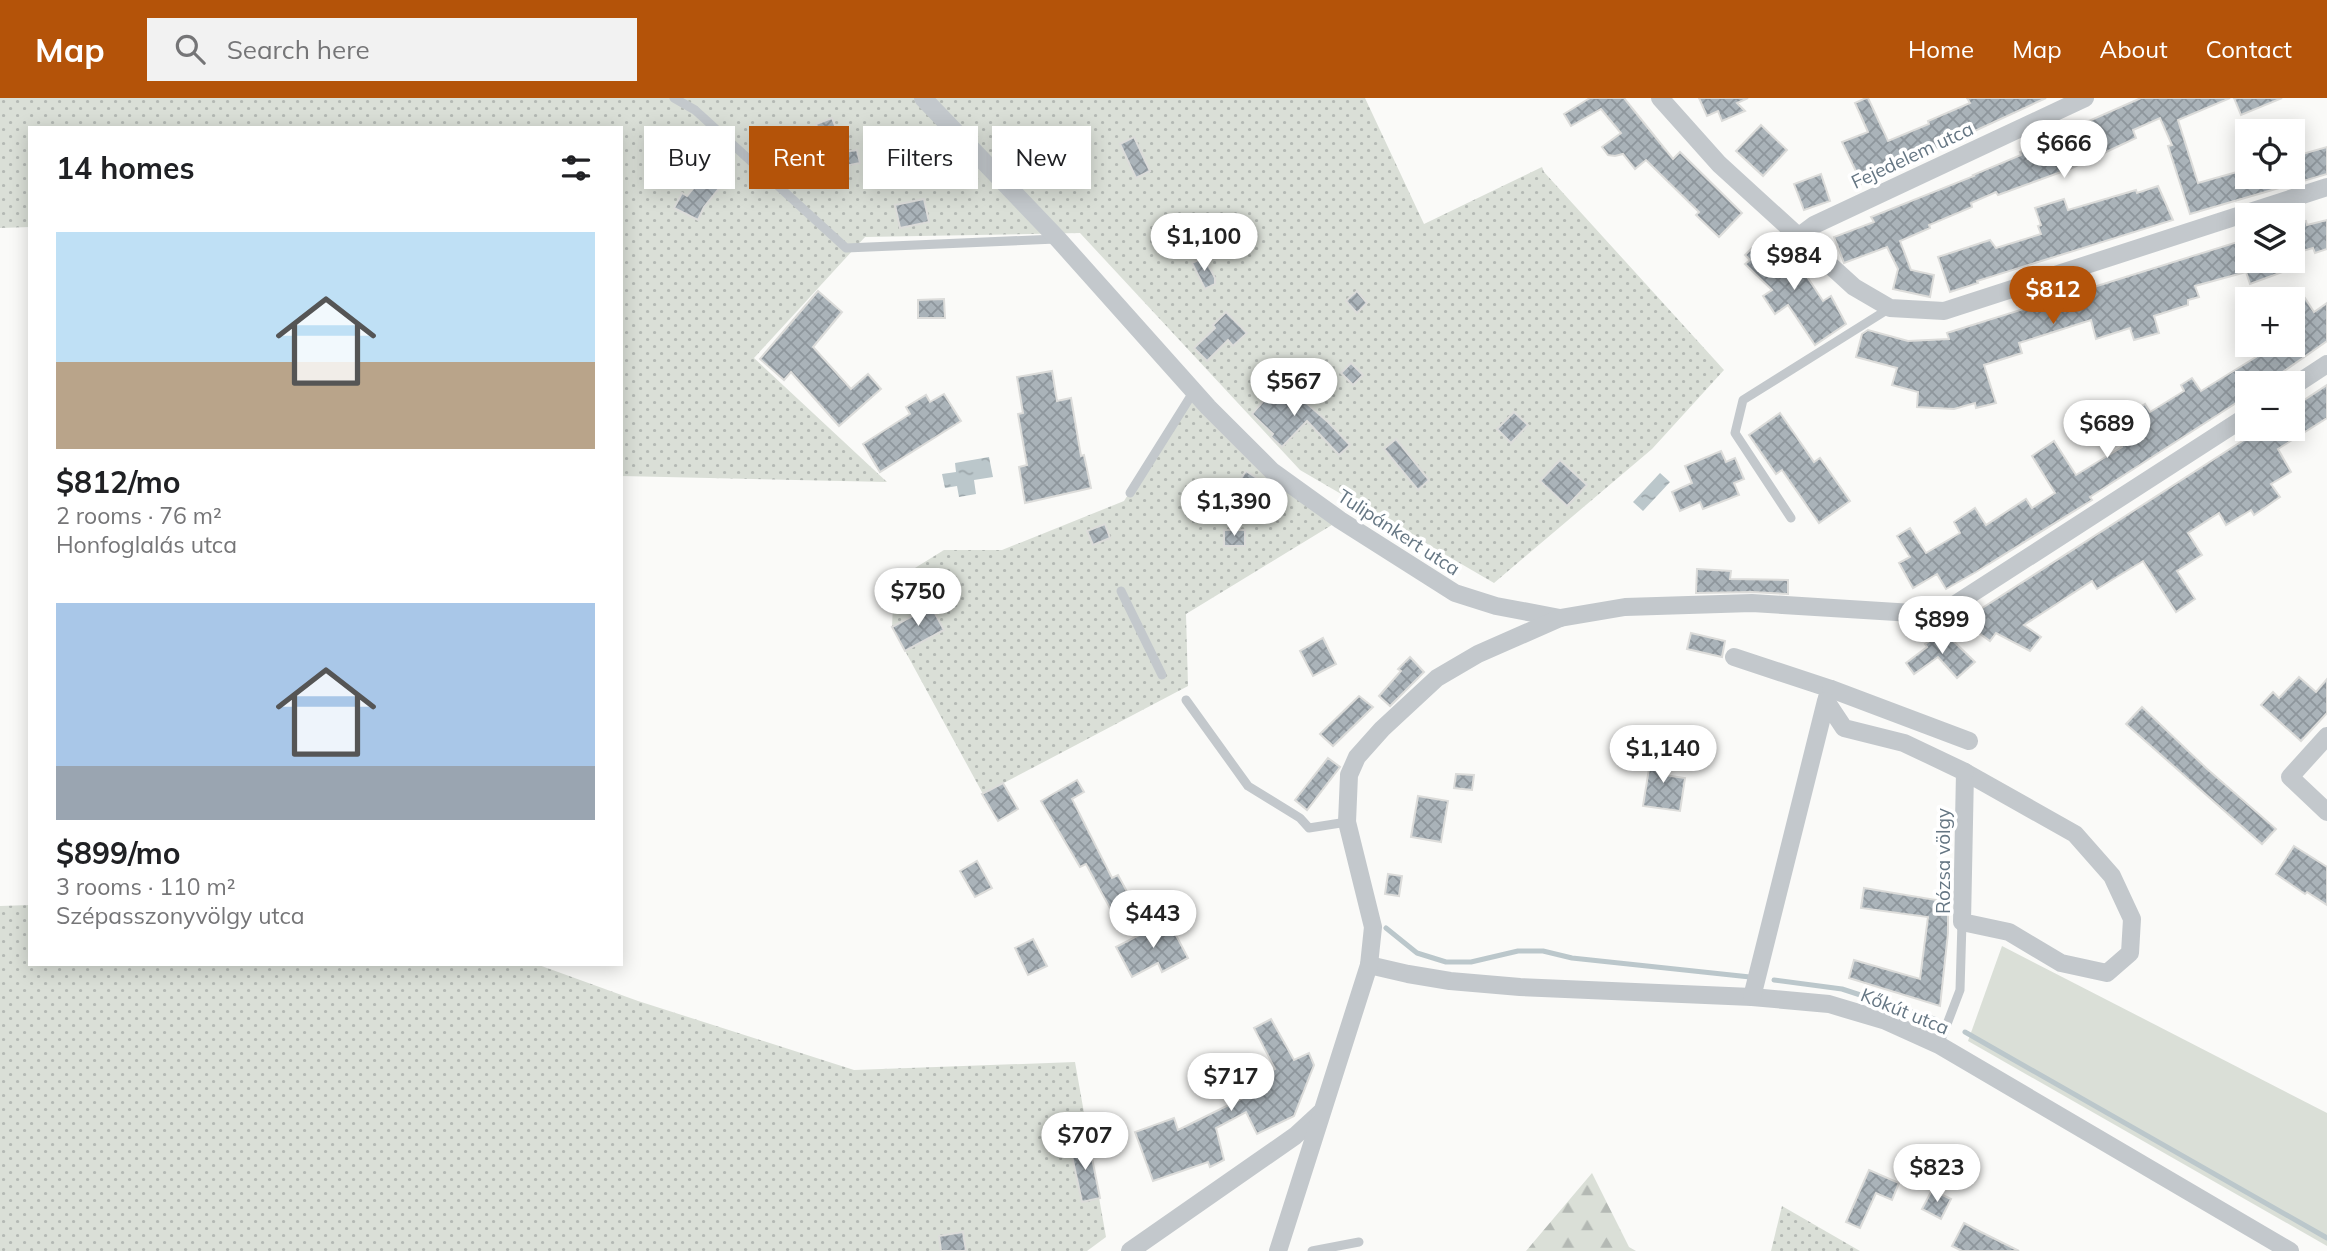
<!DOCTYPE html>
<html lang="en">
<head>
<meta charset="utf-8">
<style>
  :root { --surface:#fff; --page:#f2f2f2; --text:#202124; --muted:#757577; --accent:#b45309 }
  body { margin:0; font-family:Mulish,sans-serif; background:var(--page); color:var(--text); height:100vh; display:flex; flex-direction:column; font-size:26px; white-space:nowrap }
  * { box-sizing:border-box; margin:0 }
  p { font-size:23px; color:var(--muted) }
  .icon { flex:none; width:38px; height:38px; fill:none; stroke:currentColor; stroke-width:2; stroke-linecap:round; stroke-linejoin:round }
  .map { position:relative; flex:1; overflow:hidden }
  .drawer { position:absolute; left:28px; top:28px; width:595px; height:840px; display:flex; flex-direction:column; background:var(--surface); border-radius:0px; box-shadow:0 4px 18px #0003 }
  .drawer>* { flex:none }
  .banner { position:absolute; left:644px; top:28px; width:665px; height:63px; display:flex; gap:14px }
  .buttons { position:absolute; left:2235px; top:21px; display:grid; gap:14px }
  .buttons a { display:grid; place-items:center; width:70px; height:70px; border-radius:0px; background:var(--surface); box-shadow:0 4px 18px #0003; font-size:35px }
  .price { position:absolute; translate:-50% -60px; padding:0 16px; border-radius:24px; background:#fff; color:#222; font-size:23px; line-height:46px; filter:drop-shadow(0 2px 4px #0008) }
  .price::after { content:''; position:absolute; left:50%; top:42px; width:21px; height:16px; margin-left:-10px; background:inherit; clip-path:polygon(0 0,100% 0,50% 100%) }
  .price.selected { background:var(--accent); color:#fff }
  ul { padding:0; list-style:none }
  li { display:grid; align-content:center; gap:14px; height:371px; padding:0 28px }
  li span { display:grid; place-items:center; height:217px; border-radius:0px; color:#555 }
  li>.icon { margin-inline-start:auto }
  span .icon { width:126px; height:126px; fill:#fffc; stroke-width:1 }
  li b { font-size:30px }
  h2 { display:flex; justify-content:space-between; align-items:center; height:84px; padding:0 28px; font-size:30px }
  .pill { padding:0 24px; border-radius:0px; background:var(--surface); box-shadow:0 4px 18px #0003; font-size:24px; line-height:63px }
  .pill.selected { background:var(--accent); color:#fff }
  header { display:flex; align-items:center; gap:42px; box-sizing:border-box; height:98px; padding:0 35px; background:var(--accent); color:#fff }
  header strong { font-size:33px }
  nav { display:flex; gap:38px; margin-inline-start:auto; font-size:24px }
  .search { width:490px; height:63px; background:var(--page); display:flex; align-items:center; gap:18px; box-sizing:border-box; padding:0 24px; border-radius:0px; color:var(--muted); font-size:26px }
  .map>svg:first-child { display:block }
  .grass { fill:#dadfd7 }
  .forest { fill:url(#forest-firs) }
  .park { fill:url(#park-dots) }
  .water { fill:url(#water-ripples) }
  .lines { fill:none; stroke-linecap:round; stroke-linejoin:round }
  .stream { stroke:#bbc7cb; stroke-width:5 }
  .building { fill:url(#building-cross-hatch); stroke:#dcdcda; stroke-width:2 }
  .service { stroke:#c3c8cc; stroke-width:9 }
  .minor { stroke:#c3c8cc; stroke-width:18 }
  .labels { text-anchor:middle; dominant-baseline:central; stroke-width:7; stroke-linejoin:round; paint-order:stroke }
  .street-label { font-size:19px; fill:#657683; stroke:#fff }
</style>
</head>
<body>
<header>
<strong>Map</strong>
<div class="search"><svg class="icon" aria-label="search" viewBox="0 0 24 24"><circle cx="10" cy="10" r="6"/><path d="M15 15l6 6"/></svg>Search here</div>
<nav><a>Home</a><a>Map</a><a>About</a><a>Contact</a></nav>
</header>
<div class="map">
<svg width="2327" height="1153" viewBox="0 0 2327 1153">
  <defs>
    <pattern id="forest-firs" width="22" height="20" patternUnits="userSpaceOnUse" patternTransform="scale(1.75)"><rect width="22" height="20" fill="#dadfd7"/><path d="M5 1l3.5 6h-7zM16 11l3.5 6h-7z" fill="#b4b9b4"/></pattern>
    <pattern id="park-dots" width="8" height="8" patternUnits="userSpaceOnUse" patternTransform="scale(1.75)"><rect width="8" height="8" fill="#dadfd7"/><path d="M2 2h.1M6 6h.1" fill="none" stroke="#b4b9b4" stroke-width="1.8" stroke-linecap="round"/></pattern>
    <pattern id="water-ripples" width="26" height="14" patternUnits="userSpaceOnUse" patternTransform="scale(1.75)"><rect width="26" height="14" fill="#bbc7cb"/><path d="M2 4q2-2 4 0t4 0M15 11q2-2 4 0t4 0" fill="none" stroke="#9ca6aa"/></pattern>
    <pattern id="building-cross-hatch" width="8" height="8" patternUnits="userSpaceOnUse" patternTransform="scale(1.75)"><rect width="8" height="8" fill="#aab3b9"/><path d="M0 0l8 8M0 8l8-8" fill="none" stroke="#8e969c"/></pattern>
  </defs>
  <rect width="100%" height="100%" fill="#fafaf8"/>
  <path class="grass" d="M 2002,848 L 2327,1015 L 2327,1148 L 1968,943 Z"/>
  <path class="forest" d="M 1592,1075 L 1629,1149 L 1636,1153 L 1526,1153 Z"/>
  <g class="park">
    <path d="M 0,0 L 1365,0 L 1424,126 L 1542,69 L 1544,74 L 1724,272 L 1652,351 L 1494,485 L 1300,372 L 1080,135 L 865,139 L 754,260 L 887,384 L 621,378 L 621,30 L 30,30 L 30,129 L 0,130 Z"/>
    <path d="M 1194,293 L 1340,422 L 1186,516 L 1188,588 L 983,696 L 892,529 L 893,506 L 902,478 L 944,452 L 1002,452 L 1124,403 Z"/>
    <path d="M 30,807 L 30,866 L 536,866 L 638,903 L 854,972 L 1075,964 L 1106,1139 L 1087,1153 L 0,1153 L 0,808 Z"/>
    <path d="M 1782,1108 L 1860,1153 L 1771,1153 Z"/>
  </g>
  <g class="water">
    <path d="M 989,359 L 993,379 L 974,382 L 976,396 L 959,399 L 957,388 L 945,390 L 942,376 L 956,374 L 955,365 Z"/>
    <path d="M 1660,375 L 1670,384 L 1643,413 L 1633,404 Z"/>
  </g>
  <g class="lines">
    <g class="stream">
      <path d="M 1386,830 L 1417,855 L 1446,864 L 1471,864 L 1518,853 L 1543,853 L 1572,860 L 1750,879"/>
      <path d="M 1774,882 L 1842,891 L 1934,921"/>
      <path d="M 1965,934 L 2327,1140"/>
    </g>
  </g>
  <g class="building">
    <path d="M 1590,0 L 1624,0 L 1673,61 L 1680,54 L 1742,115 L 1719,139 L 1696,117 L 1699,114 L 1646,62 L 1635,71 L 1623,56 L 1615,58 L 1608,57 L 1602,49 L 1621,35 L 1601,11 L 1571,28 L 1564,16 Z"/>
    <path d="M 1699,0 L 1748,0 L 1737,5 L 1745,13 L 1722,23 L 1718,13 L 1707,18 Z"/>
    <path d="M 1866,0 L 1868,0 L 1888,43 L 1929,26 L 1928,23 L 1970,5 L 1967,0 L 2046,0 L 1931,53 L 1932,56 L 1862,86 L 1842,44 L 1868,34 L 1855,5 Z"/>
    <path d="M 2141,0 L 2230,0 L 2178,22 L 2198,85 L 2237,74 L 2239,80 L 2292,79 L 2292,59 L 2327,49 L 2327,76 L 2190,116 L 2168,48 L 2172,47 L 2160,20 L 2133,32 L 2136,40 L 2072,70 L 1998,97 L 1996,94 L 1971,105 L 1972,109 L 1929,127 L 1930,130 L 1900,143 L 1911,172 L 1934,177 L 1930,199 L 1893,191 L 1898,171 L 1887,149 L 1844,165 L 1834,139 L 1874,124 L 1871,119 L 1974,78 L 1973,77 L 2021,57 L 2020,54 L 2067,35 L 2066,33 Z"/>
    <path d="M 2234,0 L 2282,0 L 2241,17 Z"/>
    <path d="M 832,20 L 840,40 L 824,47 L 816,26 Z"/>
    <path d="M 1761,27 L 1787,52 L 1763,78 L 1736,53 Z"/>
    <path d="M 699,32 L 714,51 L 701,62 L 686,43 Z"/>
    <path d="M 1134,39 L 1150,73 L 1136,80 L 1120,46 Z"/>
    <path d="M 857,52 L 860,65 L 845,68 L 843,54 Z"/>
    <path d="M 715,64 L 730,77 L 704,109 L 698,122 L 674,110 L 682,95 L 687,98 Z"/>
    <path d="M 1821,76 L 1830,103 L 1804,112 L 1794,86 Z"/>
    <path d="M 2158,88 L 2173,122 L 1977,183 L 1978,185 L 1950,194 L 1938,159 L 1990,142 L 1996,150 L 2041,136 L 2038,128 L 2041,127 L 2035,110 L 2064,101 L 2068,112 L 2136,92 L 2137,95 Z"/>
    <path d="M 924,101 L 929,124 L 900,130 L 895,107 Z"/>
    <path d="M 2327,122 L 2327,151 L 2315,155 L 2313,150 L 2292,156 L 2292,127 L 2306,123 L 2307,127 Z"/>
    <path d="M 1764,138 L 1800,173 L 1802,171 L 1823,203 L 1831,198 L 1846,226 L 1815,247 L 1788,207 L 1775,216 L 1763,198 L 1772,192 L 1745,166 L 1750,162 L 1745,157 Z"/>
    <path d="M 2247,141 L 2247,163 L 2304,163 L 2304,166 L 2250,186 L 2246,174 L 2195,188 L 2199,199 L 2188,202 L 2188,207 L 2154,218 L 2159,235 L 2134,242 L 2130,230 L 2096,241 L 2091,222 L 2019,245 L 2022,255 L 1984,267 L 1996,305 L 1976,310 L 1975,305 L 1954,311 L 1917,309 L 1918,294 L 1892,287 L 1897,270 L 1856,259 L 1862,236 L 1868,232 L 1908,243 L 1949,241 L 1947,235 Z"/>
    <path d="M 1204,159 L 1215,180 L 1215,186 L 1205,191 L 1192,165 Z"/>
    <path d="M 818,193 L 842,214 L 813,249 L 851,291 L 868,276 L 881,291 L 839,328 L 791,274 L 784,282 L 760,261 Z"/>
    <path d="M 1357,193 L 1367,205 L 1357,215 L 1346,203 Z"/>
    <path d="M 2305,200 L 2314,214 L 2327,205 L 2327,243 L 2267,285 L 2247,285 L 2247,298 L 2090,399 L 2092,402 L 1976,474 L 1946,491 L 1937,476 L 1913,490 L 1899,465 L 1910,459 L 1897,438 L 1910,430 L 1926,455 L 1960,435 L 1954,424 L 1975,410 L 1986,427 L 2026,401 L 2032,410 L 2055,395 L 2032,358 L 2054,343 L 2076,377 L 2122,349 L 2104,320 L 2116,313 L 2121,322 L 2145,306 L 2150,314 L 2184,293 L 2181,287 L 2192,280 L 2201,293 L 2256,259 L 2248,247 L 2292,247 L 2292,234 L 2300,229 L 2292,216 L 2292,208 Z"/>
    <path d="M 944,201 L 945,220 L 918,220 L 918,202 Z"/>
    <path d="M 1226,214 L 1247,235 L 1233,248 L 1228,242 L 1207,263 L 1194,250 L 1215,230 L 1213,227 Z"/>
    <path d="M 1351,265 L 1363,277 L 1353,287 L 1341,275 Z"/>
    <path d="M 1052,273 L 1057,303 L 1071,300 L 1081,358 L 1084,357 L 1091,390 L 1025,405 L 1019,369 L 1027,367 L 1018,316 L 1023,315 L 1017,279 Z"/>
    <path d="M 1281,283 L 1328,324 L 1350,347 L 1339,357 L 1307,323 L 1282,349 L 1271,339 L 1273,336 L 1252,316 Z"/>
    <path d="M 2327,287 L 2327,320 L 2278,351 L 2291,374 L 2271,386 L 2280,399 L 2254,417 L 2251,412 L 2226,427 L 2219,415 L 2188,435 L 2202,457 L 2177,473 L 2195,501 L 2176,514 L 2143,463 L 2097,491 L 2092,483 L 2024,527 L 2041,539 L 2030,553 L 1996,535 L 1990,543 L 1962,523 L 2261,331 L 2292,331 L 2292,310 Z"/>
    <path d="M 944,296 L 961,323 L 880,374 L 863,346 L 910,316 L 906,309 L 926,297 L 930,304 Z"/>
    <path d="M 1514,314 L 1528,327 L 1511,345 L 1497,331 Z"/>
    <path d="M 1780,315 L 1814,364 L 1820,360 L 1850,403 L 1819,425 L 1782,372 L 1776,376 L 1749,337 Z"/>
    <path d="M 1396,341 L 1429,382 L 1418,392 L 1384,351 Z"/>
    <path d="M 1721,353 L 1726,364 L 1735,360 L 1744,381 L 1734,385 L 1739,397 L 1703,411 L 1700,404 L 1680,413 L 1672,394 L 1692,385 L 1685,368 Z"/>
    <path d="M 1560,362 L 1587,387 L 1567,408 L 1540,383 Z"/>
    <path d="M 1246,373 L 1278,394 L 1269,407 L 1237,386 Z"/>
    <path d="M 1105,426 L 1110,440 L 1093,447 L 1087,433 Z"/>
    <rect x="1224" y="432" width="21" height="16"/>
    <path d="M 1697,471 L 1731,473 L 1730,481 L 1788,482 L 1788,496 L 1752,494 L 1696,495 Z"/>
    <path d="M 931,508 L 944,532 L 905,553 L 892,529 Z"/>
    <path d="M 1944,534 L 1975,564 L 1957,580 L 1938,559 L 1914,576 L 1906,565 L 1927,549 L 1925,546 Z"/>
    <path d="M 1691,535 L 1725,543 L 1722,559 L 1687,551 Z"/>
    <path d="M 1323,540 L 1336,566 L 1313,578 L 1300,553 Z"/>
    <path d="M 1410,559 L 1424,574 L 1390,608 L 1379,598 L 1401,573 L 1398,571 Z"/>
    <path d="M 2299,579 L 2316,594 L 2327,581 L 2327,615 L 2301,643 L 2261,607 L 2273,594 L 2279,600 Z"/>
    <path d="M 1359,598 L 1373,609 L 1333,648 L 1320,636 Z"/>
    <path d="M 2142,609 L 2206,670 L 2276,731 L 2262,746 L 2126,626 Z"/>
    <path d="M 1652,652 L 1668,654 L 1664,677 L 1685,680 L 1680,713 L 1643,708 Z"/>
    <path d="M 1328,660 L 1340,669 L 1307,712 L 1295,702 Z"/>
    <path d="M 1456,676 L 1474,677 L 1472,692 L 1454,690 Z"/>
    <path d="M 1077,682 L 1084,694 L 1072,701 L 1112,780 L 1118,777 L 1131,801 L 1111,812 L 1086,766 L 1080,769 L 1041,703 Z"/>
    <path d="M 1003,685 L 1018,711 L 998,723 L 982,696 Z"/>
    <path d="M 1418,698 L 1448,703 L 1441,744 L 1411,739 Z"/>
    <path d="M 2294,748 L 2327,769 L 2327,807 L 2307,794 L 2305,796 L 2276,776 Z"/>
    <path d="M 977,763 L 992,790 L 975,799 L 960,773 Z"/>
    <path d="M 1388,776 L 1402,778 L 1399,798 L 1385,796 Z"/>
    <path d="M 1864,790 L 1948,804 L 1948,835 L 1940,908 L 1849,880 L 1854,862 L 1920,881 L 1928,819 L 1861,810 Z"/>
    <path d="M 1168,822 L 1188,860 L 1162,874 L 1158,865 L 1132,879 L 1116,849 Z"/>
    <path d="M 1033,841 L 1047,868 L 1028,877 L 1015,850 Z"/>
    <path d="M 1271,921 L 1294,962 L 1309,955 L 1314,967 L 1294,1018 L 1257,1036 L 1246,1014 L 1216,1030 L 1224,1062 L 1210,1069 L 1208,1064 L 1153,1083 L 1135,1034 L 1174,1020 L 1178,1032 L 1251,996 L 1246,984 L 1275,971 L 1254,930 Z"/>
    <path d="M 1089,1045 L 1100,1100 L 1082,1104 L 1070,1049 Z"/>
    <path d="M 1869,1072 L 1899,1085 L 1892,1102 L 1876,1095 L 1860,1130 L 1846,1124 Z"/>
    <path d="M 1932,1092 L 1951,1101 L 1941,1121 L 1922,1111 Z"/>
    <path d="M 1964,1125 L 1981,1134 L 2019,1153 L 1962,1153 L 1952,1148 Z"/>
    <path d="M 963,1134 L 966,1153 L 941,1153 L 939,1138 Z"/>
  </g>
  <g class="lines">
    <g class="service">
      <path d="M 674,0 L 695,12 L 846,150 L 1056,141"/>
      <path d="M 1130,395 L 1194,293"/>
      <path d="M 1791,420 L 1735,335 L 1743,302 L 1890,210"/>
      <path d="M 1121,493 L 1162,577"/>
      <path d="M 1186,602 L 1248,688 L 1300,720 L 1309,730 L 1347,724"/>
      <path d="M 1939,947 L 1960,892 L 1962,824"/>
      <path d="M 1312,1153 L 1359,1144"/>
    </g>
    <g class="minor">
      <path d="M 923,0 L 1058,141 L 1208,309 L 1272,373 L 1340,422 L 1455,495 L 1496,508 L 1560,520"/>
      <path d="M 1660,0 L 1719,66 L 1854,189 L 1890,210 L 1944,213 L 2327,89"/>
      <path d="M 1798,139 L 1814,127 L 2085,0"/>
      <path d="M 2292,289 L 2327,266"/>
      <path d="M 1734,559 L 1831,591 L 1827,600"/>
      <path d="M 1831,591 L 1969,643"/>
      <path d="M 2327,638 L 2290,679 L 2327,714"/>
      <path d="M 1965,674 L 2075,736 L 2112,778 L 2132,821 L 2130,855 L 2107,875 L 2061,865 L 2009,834 L 1962,824 Z"/>
      <path d="M 1369,867 L 1408,876 L 1450,883 L 1520,889 L 1752,899 L 1829,906 L 1886,923 L 1939,947 L 2290,1153"/>
      <path d="M 1752,899 L 1826,603 L 1844,630 L 1904,645 L 1965,674"/>
      <path d="M 1130,1153 L 1295,1038 L 1320,1015"/>
      <path d="M 1278,1153 L 1369,867 L 1373,829 L 1347,724 L 1349,677 L 1357,659 L 1382,631 L 1437,580 L 1478,556 L 1560,520 L 1625,509 L 1752,505 L 1929,516 L 1954,507 L 2247,318"/>
    </g>
  </g>
  <g class="labels">
    <g class="street-label">
      <text transform="translate(1912 57) rotate(-25)">Fejedelem utca</text>
      <text transform="translate(1399 434) rotate(33)">Tulipánkert utca</text>
      <text transform="translate(1943 763) rotate(-90)">Rózsa völgy</text>
      <text transform="translate(1905 913) rotate(22)">Kőkút utca</text>
    </g>
  </g>
</svg>
<div class="buttons">
<a><svg class="icon" aria-label="locate" viewBox="0 0 24 24"><circle cx="12" cy="12" r="6"/><path d="M12 2v4M12 18v4M2 12h4M18 12h4"/></svg></a>
<a><svg class="icon" aria-label="layers" viewBox="0 0 24 24"><path d="M12 4l9 5-9 5-9-5zM3 14l9 5 9-5"/></svg></a>
<a>+</a>
<a>−</a>
</div>
<b class="price" style="left:2064px;top:82px">$666</b>
<b class="price" style="left:1204px;top:175px">$1,100</b>
<b class="price" style="left:1794px;top:194px">$984</b>
<b class="price selected" style="left:2053px;top:228px">$812</b>
<b class="price" style="left:1294px;top:320px">$567</b>
<b class="price" style="left:2107px;top:362px">$689</b>
<b class="price" style="left:1234px;top:440px">$1,390</b>
<b class="price" style="left:918px;top:530px">$750</b>
<b class="price" style="left:1942px;top:558px">$899</b>
<b class="price" style="left:1663px;top:687px">$1,140</b>
<b class="price" style="left:1153px;top:852px">$443</b>
<b class="price" style="left:1231px;top:1015px">$717</b>
<b class="price" style="left:1085px;top:1074px">$707</b>
<b class="price" style="left:1937px;top:1106px">$823</b>
<div class="banner">
<a class="pill">Buy</a>
<a class="pill selected">Rent</a>
<a class="pill">Filters</a>
<a class="pill">New</a>
</div>
<section class="drawer">
<h2>14 homes<svg class="icon" aria-label="filters" viewBox="0 0 24 24"><path d="M4 7h16M4 17h16"/><circle cx="9" cy="7" r="2"/><circle cx="15" cy="17" r="2"/></svg></h2>
<ul>
<li><span style="background:linear-gradient(#bfe0f5 60%,#b9a48a 0)"><svg class="icon" aria-label="home" viewBox="0 0 24 24"><path d="M3 11l9-7 9 7M6 9v11h12V9"/></svg></span><div><b>$812/mo</b><p>2 rooms · 76 m²</p><p>Honfoglalás utca</p></div></li>
<li><span style="background:linear-gradient(#a9c7e8 75%,#9aa5b1 0)"><svg class="icon" aria-label="home" viewBox="0 0 24 24"><path d="M3 11l9-7 9 7M6 9v11h12V9"/></svg></span><div><b>$899/mo</b><p>3 rooms · 110 m²</p><p>Szépasszonyvölgy utca</p></div></li>
</ul>
</section>
</div>
</body>
</html>
